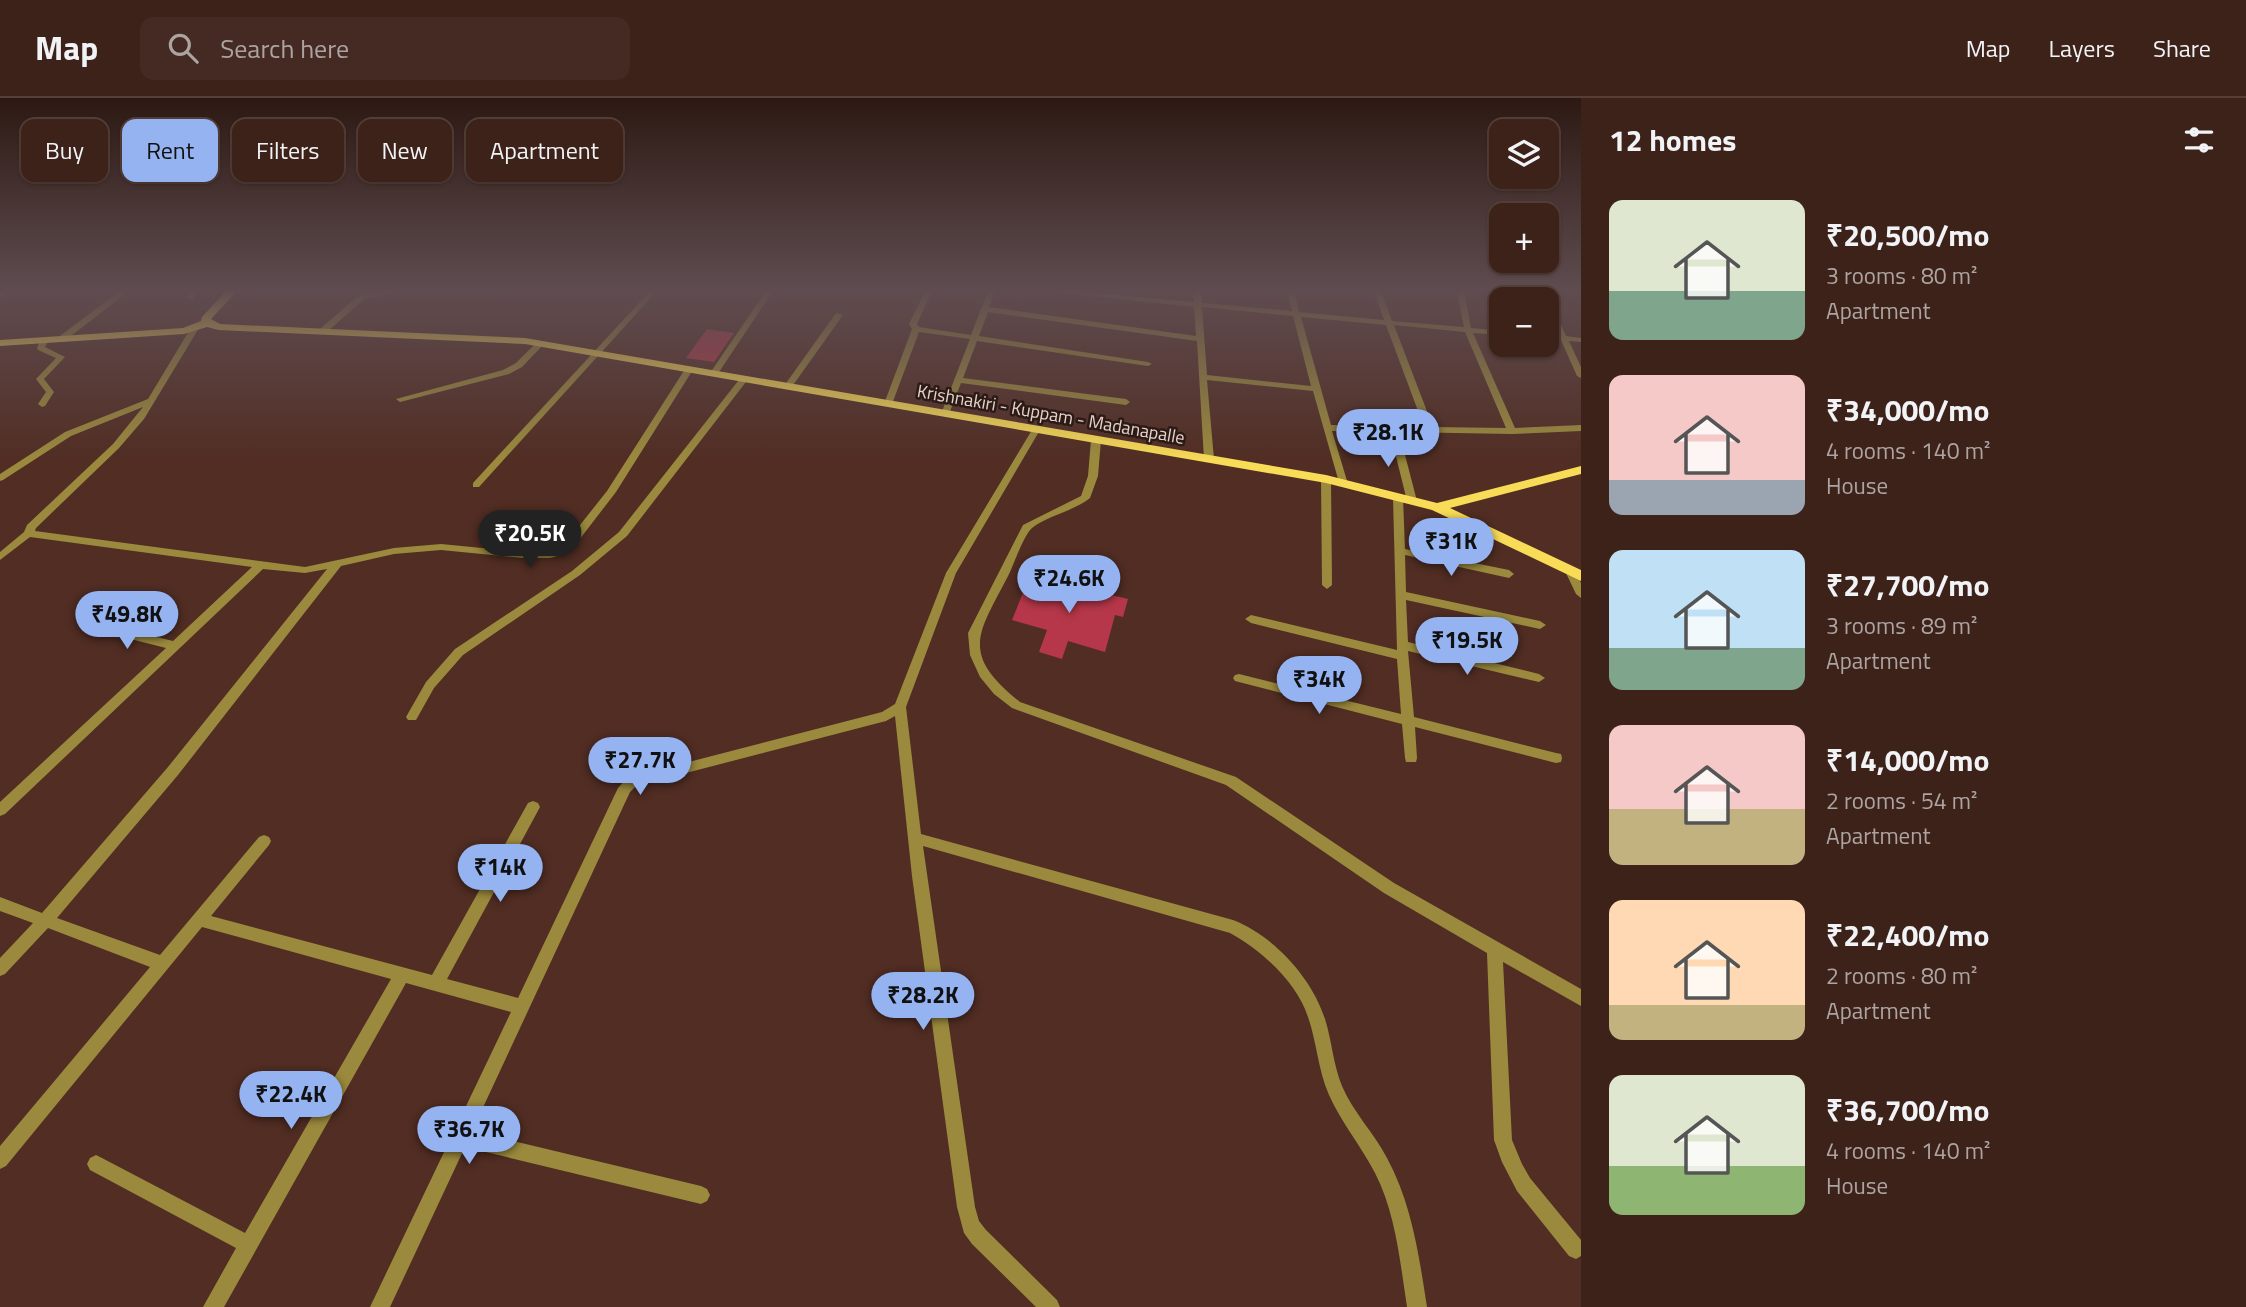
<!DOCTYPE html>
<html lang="en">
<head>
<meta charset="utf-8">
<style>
  :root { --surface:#3d221a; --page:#442a23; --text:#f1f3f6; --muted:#ada4a2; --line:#563f39; --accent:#95b2f1 }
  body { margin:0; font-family:"Titillium Web",sans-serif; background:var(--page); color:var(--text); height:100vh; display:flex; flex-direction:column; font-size:26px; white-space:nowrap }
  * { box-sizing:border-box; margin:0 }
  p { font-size:23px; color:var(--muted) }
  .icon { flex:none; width:38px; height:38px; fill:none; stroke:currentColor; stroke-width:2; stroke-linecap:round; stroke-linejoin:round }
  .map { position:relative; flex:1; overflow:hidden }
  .sheet { display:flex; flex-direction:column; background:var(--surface); width:665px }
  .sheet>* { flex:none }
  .hud { position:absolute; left:21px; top:21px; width:665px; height:63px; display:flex; gap:14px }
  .fabs { position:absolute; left:1489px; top:21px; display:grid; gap:14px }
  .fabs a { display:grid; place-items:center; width:70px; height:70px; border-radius:14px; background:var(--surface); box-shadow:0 2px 5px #0004,0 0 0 2px var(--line); font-size:35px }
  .price { position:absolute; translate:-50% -60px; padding:0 16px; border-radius:24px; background:var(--accent); color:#111; font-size:23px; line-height:46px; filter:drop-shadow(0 2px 4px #0008) }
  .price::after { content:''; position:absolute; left:50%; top:42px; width:21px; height:16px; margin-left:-10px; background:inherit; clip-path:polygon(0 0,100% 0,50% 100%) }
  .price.selected { background:#222; color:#fff }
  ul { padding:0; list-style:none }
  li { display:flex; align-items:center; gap:21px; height:175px; padding:0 28px }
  li span { display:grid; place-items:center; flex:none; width:196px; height:140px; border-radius:14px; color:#555 }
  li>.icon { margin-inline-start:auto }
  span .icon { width:84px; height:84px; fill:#fffc; stroke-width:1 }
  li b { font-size:30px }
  h2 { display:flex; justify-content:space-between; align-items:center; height:84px; padding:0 28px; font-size:30px }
  .chip { padding:0 24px; border-radius:14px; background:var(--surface); box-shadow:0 2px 5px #0004,0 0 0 2px var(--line); font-size:24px; line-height:63px }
  .chip.selected { background:var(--accent); color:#111 }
  header { display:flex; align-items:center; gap:42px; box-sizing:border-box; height:98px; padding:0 35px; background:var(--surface); border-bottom:2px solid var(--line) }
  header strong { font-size:33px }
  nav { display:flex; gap:38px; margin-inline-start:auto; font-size:24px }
  .search { width:490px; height:63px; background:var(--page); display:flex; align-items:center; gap:18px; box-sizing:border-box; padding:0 24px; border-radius:14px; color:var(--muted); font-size:26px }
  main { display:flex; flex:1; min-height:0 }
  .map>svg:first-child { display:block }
  .building { fill:#b63749 }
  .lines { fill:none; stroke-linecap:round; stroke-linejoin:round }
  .minor { fill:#9b8a3d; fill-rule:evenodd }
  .major { fill:#f8db57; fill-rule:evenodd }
  .labels { text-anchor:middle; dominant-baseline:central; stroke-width:5; stroke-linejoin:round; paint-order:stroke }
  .far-street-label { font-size:18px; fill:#e9d1ca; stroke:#2b1b16 }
</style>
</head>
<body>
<header>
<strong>Map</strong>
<div class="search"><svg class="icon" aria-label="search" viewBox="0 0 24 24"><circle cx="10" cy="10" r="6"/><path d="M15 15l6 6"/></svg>Search here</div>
<nav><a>Map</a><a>Layers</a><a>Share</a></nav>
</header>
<main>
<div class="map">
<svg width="1581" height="1209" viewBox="0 0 1581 1209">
  <rect width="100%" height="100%" fill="#512d23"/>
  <g class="building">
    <path d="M 707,231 L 734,235 L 714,264 L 686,260 Z"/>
    <path d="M 1029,480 L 1079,494 L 1083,484 L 1104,489 L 1103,495 L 1128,501 L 1123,519 L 1115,517 L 1105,554 L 1068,543 L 1062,561 L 1039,554 L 1047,532 L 1012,522 Z"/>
  </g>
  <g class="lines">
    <g class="minor">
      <path d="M 3,193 L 12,193 L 0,200 L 0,195 Z"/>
      <path d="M 120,193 L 128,194 L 63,244 L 57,244 L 57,240 Z"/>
      <path d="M 191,193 L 199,193 L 193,201 L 187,201 L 186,199 Z"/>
      <path d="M 364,193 L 372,193 L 370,195 L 405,193 L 364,201 L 327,234 L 321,234 L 321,230 Z"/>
      <path d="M 650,193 L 657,193 L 479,389 L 473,389 L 473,385 Z"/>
      <path d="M 766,193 L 773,193 L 717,277 L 711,277 L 710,275 Z"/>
      <path d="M 925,193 L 932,193 L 917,226 L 919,229 L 971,237 L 988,193 L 995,193 L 989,209 L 1196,238 L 1194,209 L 1044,193 L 1075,193 L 1194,204 L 1193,193 L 1201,193 L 1202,205 L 1292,213 L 1287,193 L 1294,193 L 1299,214 L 1384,222 L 1374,193 L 1381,193 L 1392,223 L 1464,229 L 1457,193 L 1464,193 L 1471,230 L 1502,233 L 1502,237 L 1473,235 L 1515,330 L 1581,327 L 1581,333 L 1512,336 L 1399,334 L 1417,403 L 1412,406 L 1407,403 L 1390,334 L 1332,333 L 1348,386 L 1346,388 L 1340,388 L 1313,293 L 1207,282 L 1214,361 L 1209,364 L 1204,361 L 1197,243 L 988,214 L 979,238 L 1148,264 L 1152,266 L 1148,268 L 977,243 L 963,280 L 1126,301 L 1130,304 L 1126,307 L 961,285 L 949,316 L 945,319 L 941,316 L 970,241 L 919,234 L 892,306 L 885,308 L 884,306 L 912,231 L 909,226 ZM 1202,209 L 1293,218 L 1311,288 L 1207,277 ZM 1301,219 L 1386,227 L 1424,329 L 1331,327 ZM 1394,227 L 1465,234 L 1506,330 L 1433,329 Z"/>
      <path d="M 1547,202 L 1551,204 L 1566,238 L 1581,240 L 1581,244 L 1569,243 L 1581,269 L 1581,280 L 1577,278 L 1561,242 L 1547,240 L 1547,236 L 1558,237 L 1547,212 Z"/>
      <path d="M 836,215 L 843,217 L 791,290 L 785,290 L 784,288 Z"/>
      <path d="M 192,228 L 199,230 L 144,321 L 119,350 L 36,430 L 35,433 L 305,469 L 394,450 L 441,446 L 523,454 L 550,454 L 561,451 L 607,393 L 687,268 L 694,270 L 616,394 L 569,455 L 550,460 L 523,460 L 441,452 L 394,456 L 341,468 L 178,677 L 57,820 L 160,857 L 259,739 L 264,737 L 269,739 L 271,743 L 269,747 L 211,818 L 432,877 L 528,705 L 533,703 L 538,705 L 540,709 L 447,881 L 518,900 L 618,690 L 627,680 L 882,614 L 895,606 L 946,475 L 1032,332 L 1039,330 L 1040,332 L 956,475 L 906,609 L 921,736 L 1233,822 C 1274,838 1312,880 1325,921 C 1332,943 1333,966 1342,988 C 1353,1014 1374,1035 1387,1060 C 1412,1106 1419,1158 1427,1209 L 1407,1209 C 1400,1164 1396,1116 1375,1075 C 1361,1048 1341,1024 1329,997 C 1318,972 1317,945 1308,919 C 1297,884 1261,852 1230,835 L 923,748 L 975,1109 L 979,1123 L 986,1132 L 1057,1202 L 1060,1209 L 1036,1209 L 972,1146 L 964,1135 L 957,1109 L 912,778 L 895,618 L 886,623 L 636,688 L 630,694 L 472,1033 L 701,1088 L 707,1091 L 710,1097 L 707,1103 L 701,1106 L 465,1049 L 390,1209 L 370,1209 L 511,914 L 406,885 L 224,1209 L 203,1209 L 236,1150 L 90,1072 L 87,1066 L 90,1060 L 96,1057 L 102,1060 L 245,1135 L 391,881 L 202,829 L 6,1068 L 0,1071 L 0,1048 L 150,869 L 48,830 L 5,876 L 0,878 L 0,860 L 33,825 L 0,813 L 0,799 L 42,815 L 168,669 L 327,471 L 305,475 L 263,471 L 5,716 L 0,718 L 0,704 L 166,550 L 83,529 L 81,526 L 83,523 L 87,522 L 173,543 L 252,469 L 30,439 L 0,462 L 0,454 L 24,434 L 27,427 L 113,346 L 143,309 L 71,338 L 3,382 L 0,383 L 0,376 L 65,334 L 148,301 Z"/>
      <path d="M 41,241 L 48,243 L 45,249 L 65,259 L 44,281 L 54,294 L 45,308 L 42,309 L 38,306 L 46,294 L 36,281 L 56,260 L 38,252 L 37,250 Z"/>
      <path d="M 537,244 L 544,246 L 522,269 L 509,276 L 400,304 L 396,301 L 503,272 L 516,265 Z"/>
      <path d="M 742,278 L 749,280 L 627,438 L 580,477 L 463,557 L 434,590 L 416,622 L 408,622 L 406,619 L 426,584 L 455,551 L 572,473 L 619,434 Z"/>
      <path d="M 1096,339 L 1101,342 L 1098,378 L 1090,400 C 1074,413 1047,418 1032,430 C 1024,437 1015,463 1010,474 C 980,534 957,554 1020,604 L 1236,679 L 1394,785 L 1581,891 L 1581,908 L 1503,864 L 1512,1042 L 1522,1066 L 1530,1080 L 1581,1142 L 1581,1158 L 1576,1161 L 1569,1158 L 1517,1093 L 1502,1064 L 1494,1042 L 1487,855 L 1384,795 L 1226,687 L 1012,610 L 994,596 L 980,579 L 970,557 L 968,535 L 1023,427 L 1081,398 L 1088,378 L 1091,342 Z"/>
      <path d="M 1326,378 L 1331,381 L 1332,487 L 1327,491 L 1322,487 L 1321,381 Z"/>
      <path d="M 1398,397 L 1403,400 L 1405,451 L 1509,472 L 1514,476 L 1509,480 L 1405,457 L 1406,494 L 1540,523 L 1546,527 L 1540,531 L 1406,502 L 1408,544 L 1539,576 L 1545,580 L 1539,584 L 1408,553 L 1414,619 L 1556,655 L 1561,656 L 1562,660 L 1561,664 L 1556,665 L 1415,629 L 1417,660 L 1416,664 L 1406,664 L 1405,660 L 1402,626 L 1235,583 L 1233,580 L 1235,577 L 1239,576 L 1401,616 L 1397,561 L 1251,525 L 1245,521 L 1251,517 L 1397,552 L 1393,400 Z"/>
      <path d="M 1570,470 L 1574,471 L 1581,485 L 1581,500 L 1576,496 L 1565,473 Z"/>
    </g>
    <path class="major" d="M 226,193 L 237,193 L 211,221 L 220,226 L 525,240 L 1326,377 L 1437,405 L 1581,368 L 1581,376 L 1450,410 L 1581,472 L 1581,483 L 1432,412 L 1326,385 L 525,246 L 219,232 L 207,229 L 184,236 L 0,248 L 0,242 L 183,230 L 201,223 L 202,219 Z"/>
  </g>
  <linearGradient id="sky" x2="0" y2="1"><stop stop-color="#2d1913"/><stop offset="0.53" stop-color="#5f4c50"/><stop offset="1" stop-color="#5f4c50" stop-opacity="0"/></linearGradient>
  <rect width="1581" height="363" fill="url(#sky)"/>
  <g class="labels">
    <g class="far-street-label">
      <text transform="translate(1051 316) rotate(10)">Krishnakiri - Kuppam - Madanapalle</text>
    </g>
  </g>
</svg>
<div class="fabs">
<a><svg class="icon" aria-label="layers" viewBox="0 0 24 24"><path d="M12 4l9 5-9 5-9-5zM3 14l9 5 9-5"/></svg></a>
<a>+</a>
<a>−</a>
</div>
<b class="price" style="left:1388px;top:371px">₹28.1K</b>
<b class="price selected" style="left:530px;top:472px">₹20.5K</b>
<b class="price" style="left:1451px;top:480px">₹31K</b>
<b class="price" style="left:1069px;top:517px">₹24.6K</b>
<b class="price" style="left:127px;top:553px">₹49.8K</b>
<b class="price" style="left:1467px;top:579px">₹19.5K</b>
<b class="price" style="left:1319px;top:618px">₹34K</b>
<b class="price" style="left:640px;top:699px">₹27.7K</b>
<b class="price" style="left:500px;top:806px">₹14K</b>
<b class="price" style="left:923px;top:934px">₹28.2K</b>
<b class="price" style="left:291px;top:1033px">₹22.4K</b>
<b class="price" style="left:469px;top:1068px">₹36.7K</b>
<div class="hud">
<a class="chip">Buy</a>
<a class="chip selected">Rent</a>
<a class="chip">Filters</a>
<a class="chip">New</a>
<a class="chip">Apartment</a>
</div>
</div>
<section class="sheet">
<h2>12 homes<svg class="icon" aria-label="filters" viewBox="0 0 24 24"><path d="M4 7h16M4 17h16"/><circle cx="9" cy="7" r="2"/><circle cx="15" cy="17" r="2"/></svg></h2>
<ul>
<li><span style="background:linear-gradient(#dfe7d0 65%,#7fa58c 0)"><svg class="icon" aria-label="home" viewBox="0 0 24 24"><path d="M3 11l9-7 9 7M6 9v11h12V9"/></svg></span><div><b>₹20,500/mo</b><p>3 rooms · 80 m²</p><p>Apartment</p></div></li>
<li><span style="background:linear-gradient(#f6c9c9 75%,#9aa5b1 0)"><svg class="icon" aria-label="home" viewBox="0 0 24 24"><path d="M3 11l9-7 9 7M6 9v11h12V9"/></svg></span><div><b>₹34,000/mo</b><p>4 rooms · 140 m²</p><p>House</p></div></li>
<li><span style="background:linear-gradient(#bfe0f5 70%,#7fa58c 0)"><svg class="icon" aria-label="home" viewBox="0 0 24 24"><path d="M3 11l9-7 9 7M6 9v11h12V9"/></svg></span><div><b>₹27,700/mo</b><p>3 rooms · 89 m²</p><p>Apartment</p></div></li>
<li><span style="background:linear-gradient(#f6c9c9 60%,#c2b280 0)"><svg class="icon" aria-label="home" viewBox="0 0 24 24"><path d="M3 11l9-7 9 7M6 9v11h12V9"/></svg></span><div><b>₹14,000/mo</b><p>2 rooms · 54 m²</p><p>Apartment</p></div></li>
<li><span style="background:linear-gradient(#ffd9b3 75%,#c2b280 0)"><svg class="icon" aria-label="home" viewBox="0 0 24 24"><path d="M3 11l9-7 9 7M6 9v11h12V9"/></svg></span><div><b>₹22,400/mo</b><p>2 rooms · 80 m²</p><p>Apartment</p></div></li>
<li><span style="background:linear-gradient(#dfe7d0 65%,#8fb573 0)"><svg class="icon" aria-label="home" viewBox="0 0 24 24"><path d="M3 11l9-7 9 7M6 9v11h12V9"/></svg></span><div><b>₹36,700/mo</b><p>4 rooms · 140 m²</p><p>House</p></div></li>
</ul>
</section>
</main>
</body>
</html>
